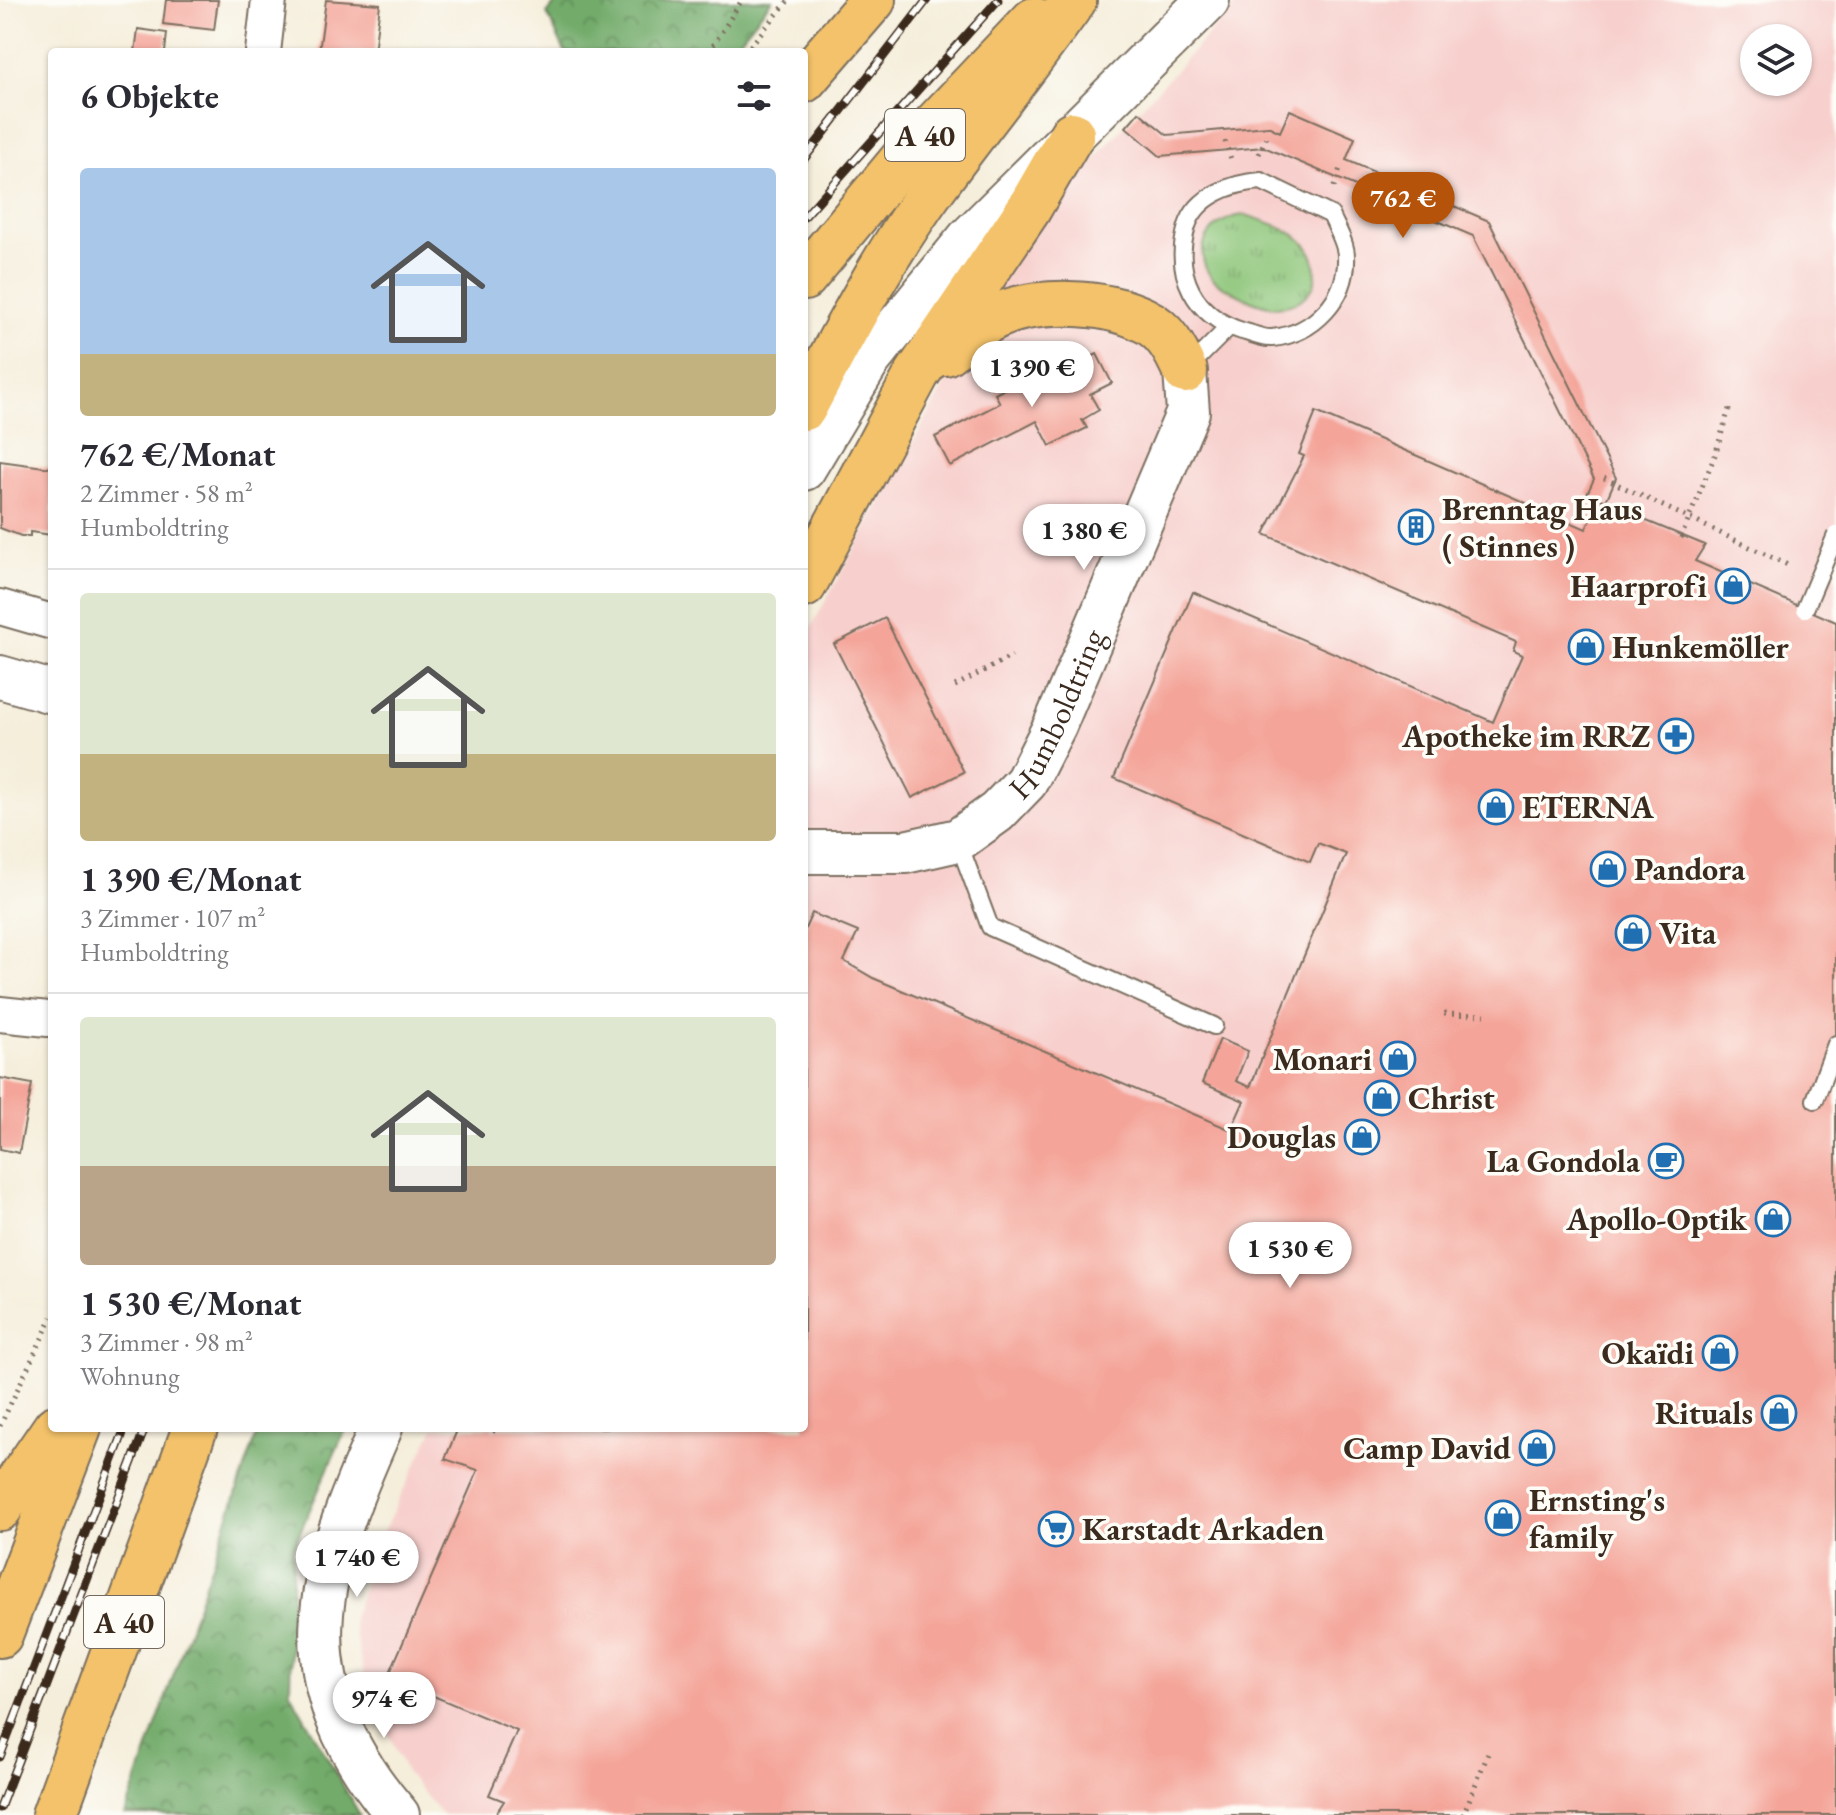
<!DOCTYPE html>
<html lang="de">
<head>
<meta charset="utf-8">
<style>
  :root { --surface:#fff; --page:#f7f7f7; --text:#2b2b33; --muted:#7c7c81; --line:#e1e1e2; --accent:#b45309 }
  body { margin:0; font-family:"EB Garamond",serif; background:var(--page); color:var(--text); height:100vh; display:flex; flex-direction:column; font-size:30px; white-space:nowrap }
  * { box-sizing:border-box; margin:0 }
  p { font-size:26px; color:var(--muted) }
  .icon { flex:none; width:44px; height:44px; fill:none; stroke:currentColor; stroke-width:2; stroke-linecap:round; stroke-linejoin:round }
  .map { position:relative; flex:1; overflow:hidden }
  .drawer { position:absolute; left:48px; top:48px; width:760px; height:1384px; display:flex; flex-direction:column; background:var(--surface); border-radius:8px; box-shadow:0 2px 6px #0004 }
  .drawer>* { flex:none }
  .buttons { position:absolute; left:1740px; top:24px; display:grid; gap:16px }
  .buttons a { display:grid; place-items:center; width:72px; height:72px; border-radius:50%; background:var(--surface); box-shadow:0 2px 6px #0004; font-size:40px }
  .price { position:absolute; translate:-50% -68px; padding:0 18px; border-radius:28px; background:#fff; color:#222; font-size:26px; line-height:52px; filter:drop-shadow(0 2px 4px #0008) }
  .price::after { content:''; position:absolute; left:50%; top:48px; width:24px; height:18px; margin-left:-12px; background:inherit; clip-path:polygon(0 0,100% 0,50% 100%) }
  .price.on { background:var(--accent); color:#fff }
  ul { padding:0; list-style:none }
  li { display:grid; align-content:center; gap:16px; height:424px; padding:0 32px }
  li+li { border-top:2px solid var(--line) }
  li span { display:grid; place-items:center; height:248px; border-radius:8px; color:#555 }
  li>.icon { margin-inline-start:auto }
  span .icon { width:144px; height:144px; fill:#fffc; stroke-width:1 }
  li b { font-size:34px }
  h2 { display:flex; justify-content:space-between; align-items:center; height:96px; padding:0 32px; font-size:34px }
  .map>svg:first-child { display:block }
  .built { fill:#f7d0cd; fill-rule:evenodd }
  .grass { fill:url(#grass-tufts); stroke:#64784c; stroke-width:2 }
  .forest { fill:url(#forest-crowns); stroke:#566a44; stroke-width:2 }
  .building { fill:#f4a499 }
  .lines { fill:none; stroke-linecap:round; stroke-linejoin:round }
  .service-casing { stroke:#7c6f60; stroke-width:20 }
  .minor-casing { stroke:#7c6f60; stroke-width:38 }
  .tertiary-casing { stroke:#7c6f60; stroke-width:46 }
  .motorway-casing { stroke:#7c6f60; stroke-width:48 }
  .path { stroke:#7c6f60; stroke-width:5; stroke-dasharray:2 6; stroke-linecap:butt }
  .service { stroke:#fff; stroke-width:16 }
  .minor { stroke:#fff; stroke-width:34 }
  .tertiary { stroke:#fff; stroke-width:42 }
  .motorway { stroke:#f3c26a; stroke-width:44 }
  .rail-casing { stroke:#3b2a1e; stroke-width:9 }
  .rail { stroke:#fdfcf7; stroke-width:6; stroke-dasharray:18; stroke-linecap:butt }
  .service-bridge-casing { stroke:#7c6f60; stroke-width:20; stroke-linecap:butt }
  .service-bridge { stroke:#fff; stroke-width:16 }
  .labels { text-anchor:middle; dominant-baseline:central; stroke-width:7; stroke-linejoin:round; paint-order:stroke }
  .shield { fill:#fdfcf7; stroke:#75695f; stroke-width:2 }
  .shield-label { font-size:30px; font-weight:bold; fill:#3b2a1e }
  .poi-label { font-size:32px; font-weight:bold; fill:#3b2a1e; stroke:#fdfcf7; text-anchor:end }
  .street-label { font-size:32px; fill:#3b2a1e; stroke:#fdfcf7 }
</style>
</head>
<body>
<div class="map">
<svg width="1836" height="1815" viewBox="0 0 1836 1815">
  <defs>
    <pattern id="grass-tufts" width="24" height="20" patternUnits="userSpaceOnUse" patternTransform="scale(2)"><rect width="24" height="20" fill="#8ec67a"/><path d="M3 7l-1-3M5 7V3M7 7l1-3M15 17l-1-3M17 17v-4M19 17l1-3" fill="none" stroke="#75a163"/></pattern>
    <pattern id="forest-crowns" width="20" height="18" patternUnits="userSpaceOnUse" patternTransform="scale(2)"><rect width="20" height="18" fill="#72ab6a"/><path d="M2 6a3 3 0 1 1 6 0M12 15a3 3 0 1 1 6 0" fill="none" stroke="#5f8b57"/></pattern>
  </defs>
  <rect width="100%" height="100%" fill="#fdfcf7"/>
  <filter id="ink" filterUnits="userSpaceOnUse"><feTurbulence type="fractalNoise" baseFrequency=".0125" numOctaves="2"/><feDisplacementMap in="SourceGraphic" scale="16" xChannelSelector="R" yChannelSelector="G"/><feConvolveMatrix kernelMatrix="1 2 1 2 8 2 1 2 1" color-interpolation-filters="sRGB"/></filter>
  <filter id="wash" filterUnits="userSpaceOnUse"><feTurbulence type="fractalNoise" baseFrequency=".006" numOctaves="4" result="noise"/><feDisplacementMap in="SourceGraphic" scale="32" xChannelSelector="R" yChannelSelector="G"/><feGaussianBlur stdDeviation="1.8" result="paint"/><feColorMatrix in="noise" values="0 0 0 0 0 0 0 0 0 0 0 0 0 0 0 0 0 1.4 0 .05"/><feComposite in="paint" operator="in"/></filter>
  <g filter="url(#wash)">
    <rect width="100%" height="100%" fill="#f5eedb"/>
    <path class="built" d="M 1240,0 L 1836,0 L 1836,1815 L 442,1815 L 406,1772 L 367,1687 L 352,1621 L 382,1534 L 434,1428 L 804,1428 L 804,640 L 1031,228 ZM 1754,38 L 1798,38 L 1798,82 L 1754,82 Z"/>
    <path class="grass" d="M 1246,215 C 1283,227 1325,239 1314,286 C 1292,317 1263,308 1233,292 C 1224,287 1215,283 1209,274 C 1190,244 1217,216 1246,215 Z"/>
    <g class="forest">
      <path d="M 558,0 L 772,0 L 730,52 L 565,52 L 547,14 Z"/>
      <path d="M 259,1428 L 346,1428 L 293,1548 L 290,1692 L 360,1815 L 125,1815 Z"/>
    </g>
    <g id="blocks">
      <g class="building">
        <path d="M 166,0 L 218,0 L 214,30 L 163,24 Z"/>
        <path d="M 326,0 L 380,4 L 374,52 L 319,52 Z"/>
        <path d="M 138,29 L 167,33 L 165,52 L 135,52 Z"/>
        <path d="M 1290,110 L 1355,138 L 1346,160 L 1489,221 L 1616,478 L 1606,501 L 1587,494 L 1594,479 L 1473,236 L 1264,147 L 1160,156 L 1126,127 L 1139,112 L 1167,135 L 1268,126 L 1280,132 Z"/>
        <path d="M 1097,354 L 1112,383 L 1090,394 L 1099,410 L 1082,420 L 1087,428 L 1050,446 L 1037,421 L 950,466 L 935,437 L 1000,403 L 995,394 L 1059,361 L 1064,371 Z"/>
        <path d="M 1316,412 L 1586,529 L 1599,502 L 1649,522 L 1705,545 L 1695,561 L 1836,622 L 1836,1815 L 495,1815 L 504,1801 L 489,1795 L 517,1731 L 388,1677 L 478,1470 L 445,1459 L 458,1428 L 491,1428 L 494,1432 L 496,1428 L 804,1428 L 804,931 L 812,913 L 858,932 L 844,961 L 873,978 L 1231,1130 L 1244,1101 L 1202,1083 L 1220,1039 L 1248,1051 L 1236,1081 L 1250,1087 L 1346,854 L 1318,843 L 1310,862 L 1114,778 L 1193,592 L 1493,722 L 1522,655 L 1513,651 L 1516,642 L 1264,534 L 1304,456 L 1299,454 Z"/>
        <path d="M 0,461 L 52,468 L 52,535 L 30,532 L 30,536 L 21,536 L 0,528 Z"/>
        <path d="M 885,618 L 964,772 L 912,798 L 834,644 Z"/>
        <path d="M 0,1078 L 32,1084 L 19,1153 L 0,1149 Z"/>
      </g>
    </g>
  </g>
  <g filter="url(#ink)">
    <use href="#blocks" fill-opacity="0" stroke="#7c6f60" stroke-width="2"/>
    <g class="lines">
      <g class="service-casing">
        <g id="service">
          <path d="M 1261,181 L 1331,215 C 1336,227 1346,243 1346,256 C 1348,298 1314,334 1272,338 C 1263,339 1251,333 1242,331 C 1194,316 1173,274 1187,226 C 1197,195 1233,183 1261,181 Z"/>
          <path d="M 1188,368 L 1229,327"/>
          <path d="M 958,841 L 990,927 L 1214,1026"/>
          <path d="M 1815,1100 L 1836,1044"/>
        </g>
      </g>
      <g class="minor-casing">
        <g id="minor">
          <path d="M 263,52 L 269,0"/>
          <path d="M 0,607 L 52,622"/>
          <path d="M 0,1014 L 48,1019"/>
        </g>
      </g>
      <g class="tertiary-casing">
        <g id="tertiary">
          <path d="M 804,469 L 870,359 L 968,239 L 1208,0"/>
          <path d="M 0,677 L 52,692"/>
          <path id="s1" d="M 804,852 L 905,852 L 958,840 L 997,812 L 1026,782 L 1055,725 L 1188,412 L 1185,371"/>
          <path d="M 381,1428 C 315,1576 282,1680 398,1815"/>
        </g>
      </g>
      <g class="motorway-casing">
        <g id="motorway">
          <path d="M 804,80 L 873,0"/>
          <path d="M 804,278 L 906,155 L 1034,20"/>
          <path d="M 945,353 C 961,342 977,325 995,317 C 1035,298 1104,300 1144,320 C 1166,330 1176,351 1185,371"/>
          <path d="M 804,408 C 844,332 884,256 934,187 C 980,124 1029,64 1074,0"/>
          <path d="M 804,585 L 917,374 L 1028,210 L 1072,134"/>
          <path d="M 0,1508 L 55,1428"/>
          <path d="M 0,1635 L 79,1428"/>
          <path d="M 54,1815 L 195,1428"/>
        </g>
      </g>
      <g class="path">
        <path d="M 709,52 L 742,0"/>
        <path d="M 745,52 L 789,0"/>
        <path d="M 1225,141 L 1231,159"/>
        <path d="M 1259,154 L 1266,137"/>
        <path d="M 1334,187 L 1340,168"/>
        <path d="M 1604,478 L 1792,567"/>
        <path d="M 1681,538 L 1715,455 L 1730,406"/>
        <path d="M 955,686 L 1012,656"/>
        <path d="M 1444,1014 L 1485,1015"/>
        <path d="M 0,1426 L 52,1317"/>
        <path d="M 1463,1815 L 1488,1754"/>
      </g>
      <use href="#service" class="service"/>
      <use href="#minor" class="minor"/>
      <use href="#tertiary" class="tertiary"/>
      <use href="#motorway" class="motorway"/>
      <g class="rail-casing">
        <g id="rail">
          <path d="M 804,159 L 927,0"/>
          <path d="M 804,217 L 998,0"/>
          <path d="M 0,1757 L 125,1428"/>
          <path d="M 0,1808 L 145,1428"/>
        </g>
      </g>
      <use href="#rail" class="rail"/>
      <g class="service-bridge-casing">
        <path id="service-bridge" d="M 1805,609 L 1836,535"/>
      </g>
      <use href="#service-bridge" class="service-bridge"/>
    </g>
  </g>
  <defs>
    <g id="building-ring" transform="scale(1.8)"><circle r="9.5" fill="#fdfcf7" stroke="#1f6fb2" stroke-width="1.5"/><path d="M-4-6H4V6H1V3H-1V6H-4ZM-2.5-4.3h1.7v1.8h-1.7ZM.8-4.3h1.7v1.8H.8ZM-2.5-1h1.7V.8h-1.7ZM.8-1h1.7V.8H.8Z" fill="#1f6fb2"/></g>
    <g id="shop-ring" transform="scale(1.8)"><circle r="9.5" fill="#fdfcf7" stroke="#1f6fb2" stroke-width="1.5"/><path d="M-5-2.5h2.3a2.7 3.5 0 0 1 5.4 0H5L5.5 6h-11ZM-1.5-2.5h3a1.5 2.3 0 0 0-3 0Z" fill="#1f6fb2"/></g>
    <g id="pharmacy-ring" transform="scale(1.8)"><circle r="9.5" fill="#fdfcf7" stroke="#1f6fb2" stroke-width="1.5"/><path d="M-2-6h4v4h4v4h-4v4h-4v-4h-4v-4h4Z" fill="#1f6fb2"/></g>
    <g id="cafe-ring" transform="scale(1.8)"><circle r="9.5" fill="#fdfcf7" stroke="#1f6fb2" stroke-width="1.5"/><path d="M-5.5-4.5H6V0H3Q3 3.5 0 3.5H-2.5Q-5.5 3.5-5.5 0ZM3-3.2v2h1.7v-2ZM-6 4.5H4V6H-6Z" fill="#1f6fb2"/></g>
    <g id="supermarket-ring" transform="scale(1.8)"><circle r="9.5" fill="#fdfcf7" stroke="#1f6fb2" stroke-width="1.5"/><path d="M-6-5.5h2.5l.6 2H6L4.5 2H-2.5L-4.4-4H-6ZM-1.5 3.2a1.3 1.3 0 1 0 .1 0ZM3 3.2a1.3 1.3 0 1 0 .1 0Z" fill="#1f6fb2"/></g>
  </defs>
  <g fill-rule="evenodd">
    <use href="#building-ring" x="1416" y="527"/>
    <use href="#shop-ring" x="1733" y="586"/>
    <use href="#shop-ring" x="1586" y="647"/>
    <use href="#pharmacy-ring" x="1676" y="736"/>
    <use href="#shop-ring" x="1496" y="807"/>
    <use href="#shop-ring" x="1608" y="869"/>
    <use href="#shop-ring" x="1633" y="933"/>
    <use href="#shop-ring" x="1398" y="1059"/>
    <use href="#shop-ring" x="1382" y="1098"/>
    <use href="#shop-ring" x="1362" y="1137"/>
    <use href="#cafe-ring" x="1666" y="1161"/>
    <use href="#shop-ring" x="1773" y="1219"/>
    <use href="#shop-ring" x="1720" y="1353"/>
    <use href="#shop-ring" x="1779" y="1413"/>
    <use href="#shop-ring" x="1537" y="1448"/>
    <use href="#shop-ring" x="1503" y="1518"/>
    <use href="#supermarket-ring" x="1056" y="1529"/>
  </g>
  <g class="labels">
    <g class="shield">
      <rect x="885" y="109" width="80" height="52" rx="6"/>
      <rect x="84" y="1596" width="80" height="52" rx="6"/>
    </g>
    <g class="shield-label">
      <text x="925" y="135">A 40</text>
      <text x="124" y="1622">A 40</text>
    </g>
    <g class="poi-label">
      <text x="1442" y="509" text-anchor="start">Brenntag Haus<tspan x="1442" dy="37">( Stinnes )</tspan></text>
      <text x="1707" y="586">Haarprofi</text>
      <text x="1612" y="647" text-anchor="start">Hunkemöller</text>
      <text x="1650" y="736">Apotheke im RRZ</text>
      <text x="1522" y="807" text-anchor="start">ETERNA</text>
      <text x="1634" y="869" text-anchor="start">Pandora</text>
      <text x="1659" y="933" text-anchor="start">Vita</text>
      <text x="1372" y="1059">Monari</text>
      <text x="1408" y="1098" text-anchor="start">Christ</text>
      <text x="1336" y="1137">Douglas</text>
      <text x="1640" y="1161">La Gondola</text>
      <text x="1747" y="1219">Apollo-Optik</text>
      <text x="1694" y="1353">Okaïdi</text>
      <text x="1753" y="1413">Rituals</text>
      <text x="1511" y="1448">Camp David</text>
      <text x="1529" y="1500" text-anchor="start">Ernsting's<tspan x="1529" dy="37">family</tspan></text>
      <text x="1082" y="1529" text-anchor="start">Karstadt Arkaden</text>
    </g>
    <g class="street-label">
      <text stroke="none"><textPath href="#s1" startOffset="320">Humboldtring</textPath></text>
    </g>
  </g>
</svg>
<div class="buttons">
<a><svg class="icon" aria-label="layers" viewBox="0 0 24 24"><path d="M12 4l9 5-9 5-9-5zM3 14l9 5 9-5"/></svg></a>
</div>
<b class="price on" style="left:1403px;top:240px">762 €</b>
<b class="price" style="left:1032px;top:409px">1 390 €</b>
<b class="price" style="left:1084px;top:572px">1 380 €</b>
<b class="price" style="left:1290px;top:1290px">1 530 €</b>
<b class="price" style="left:357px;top:1599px">1 740 €</b>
<b class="price" style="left:384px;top:1740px">974 €</b>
<section class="drawer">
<h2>6 Objekte<svg class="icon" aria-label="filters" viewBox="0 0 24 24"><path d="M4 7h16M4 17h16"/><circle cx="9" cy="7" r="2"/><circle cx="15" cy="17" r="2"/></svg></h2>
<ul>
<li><span style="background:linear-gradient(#a9c7e8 75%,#c2b280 0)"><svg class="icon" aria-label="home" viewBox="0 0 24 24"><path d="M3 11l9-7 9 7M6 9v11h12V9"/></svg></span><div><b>762 €/Monat</b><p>2 Zimmer · 58 m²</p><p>Humboldtring</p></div></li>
<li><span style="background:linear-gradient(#dfe7d0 65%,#c2b280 0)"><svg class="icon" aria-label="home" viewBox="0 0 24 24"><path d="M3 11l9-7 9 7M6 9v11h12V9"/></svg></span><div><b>1 390 €/Monat</b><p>3 Zimmer · 107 m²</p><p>Humboldtring</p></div></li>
<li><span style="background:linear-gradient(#dfe7d0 60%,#b9a48a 0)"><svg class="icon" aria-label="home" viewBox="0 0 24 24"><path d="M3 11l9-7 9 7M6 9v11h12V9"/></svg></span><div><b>1 530 €/Monat</b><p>3 Zimmer · 98 m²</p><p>Wohnung</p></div></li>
</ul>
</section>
</div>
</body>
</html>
